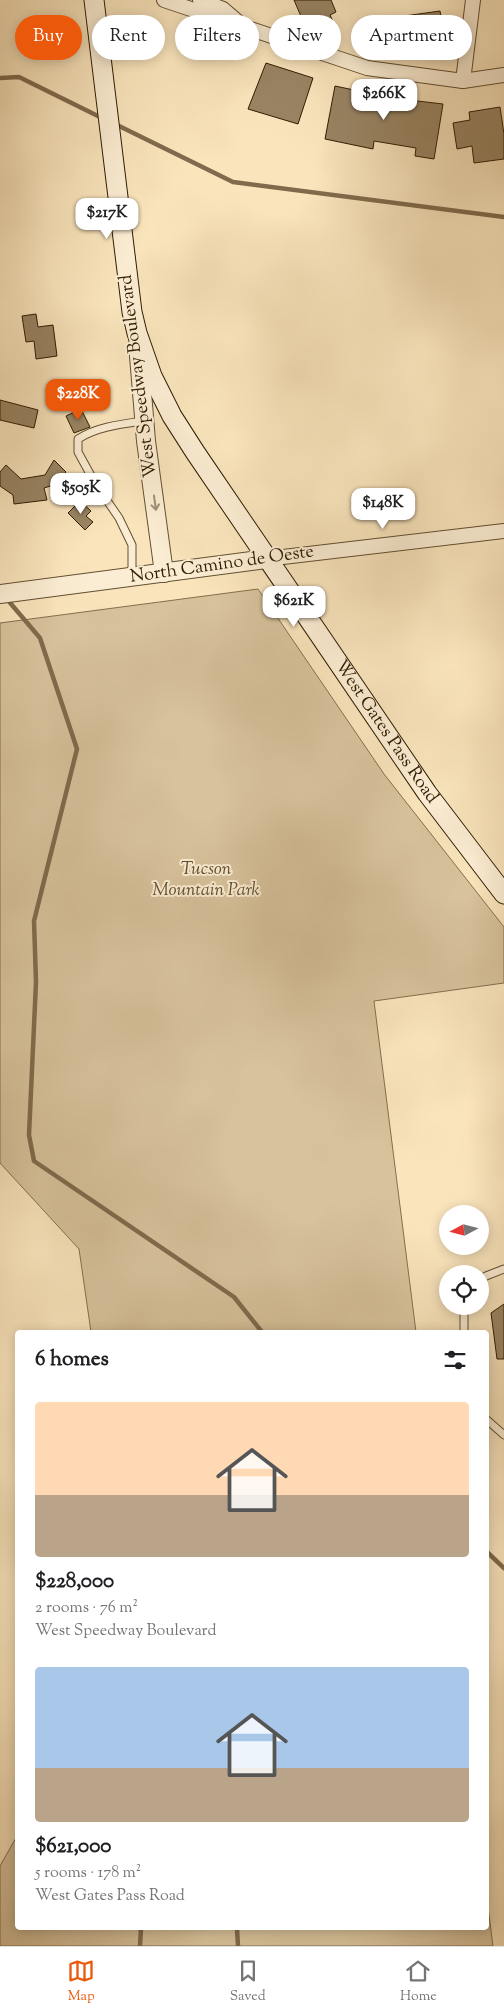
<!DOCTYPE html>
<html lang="en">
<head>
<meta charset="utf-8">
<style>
  :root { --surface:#fff; --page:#f2f2f2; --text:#202124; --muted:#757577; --line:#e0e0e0; --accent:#ea580c }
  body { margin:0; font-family:"Sorts Mill Goudy",serif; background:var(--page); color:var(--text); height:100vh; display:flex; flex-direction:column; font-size:19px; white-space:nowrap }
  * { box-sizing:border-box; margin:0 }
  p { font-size:16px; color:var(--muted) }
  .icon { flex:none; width:28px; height:28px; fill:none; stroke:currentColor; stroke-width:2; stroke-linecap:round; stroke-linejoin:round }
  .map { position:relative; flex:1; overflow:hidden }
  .side { position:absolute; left:15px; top:1330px; width:474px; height:600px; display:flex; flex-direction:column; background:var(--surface); border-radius:5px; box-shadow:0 2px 12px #0003 }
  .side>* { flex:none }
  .guide { position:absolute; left:15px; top:15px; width:475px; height:45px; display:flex; gap:10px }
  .needle { width:32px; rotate:263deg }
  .fabs { position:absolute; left:439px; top:1205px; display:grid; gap:10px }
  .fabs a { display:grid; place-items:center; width:50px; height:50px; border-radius:50%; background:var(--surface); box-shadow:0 2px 12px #0003; font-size:25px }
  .price { position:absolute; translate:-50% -42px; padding:0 11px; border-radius:10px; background:#fff; color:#222; font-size:16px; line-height:32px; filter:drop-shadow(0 1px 2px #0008) }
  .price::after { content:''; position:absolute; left:50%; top:30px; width:15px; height:11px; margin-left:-8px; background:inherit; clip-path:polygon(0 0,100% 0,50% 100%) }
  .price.selected { background:var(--accent); color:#fff }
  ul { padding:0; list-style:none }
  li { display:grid; align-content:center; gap:10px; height:265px; padding:0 20px }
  li span { display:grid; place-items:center; height:155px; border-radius:5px; color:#555 }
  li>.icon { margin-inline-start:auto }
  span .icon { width:90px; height:90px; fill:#fffc; stroke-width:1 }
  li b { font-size:21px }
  h2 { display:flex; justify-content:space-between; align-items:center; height:60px; padding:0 20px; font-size:21px }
  .tag { padding:0 18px; border-radius:22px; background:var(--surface); box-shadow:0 2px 12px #0003; font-size:18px; line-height:45px }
  .tag.selected { background:var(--accent); color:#fff }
  .menu { display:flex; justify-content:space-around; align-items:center; height:70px; border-top:1px solid var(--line); background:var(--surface); font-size:14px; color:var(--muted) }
  .menu a { display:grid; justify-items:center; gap:2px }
  .menu .selected { color:var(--accent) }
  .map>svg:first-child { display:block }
  .green { fill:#d7c29c; stroke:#836f4f }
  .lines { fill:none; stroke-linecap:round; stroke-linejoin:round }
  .stream { stroke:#7f6b4c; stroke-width:4.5 }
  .building { fill:#988463; stroke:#2f1c02 }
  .service-casing { stroke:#624e30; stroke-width:9 }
  .minor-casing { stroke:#624e30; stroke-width:16 }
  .tertiary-casing { stroke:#624e30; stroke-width:20 }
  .secondary-casing { stroke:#2f1c02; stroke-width:21 }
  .service { stroke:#fbedd3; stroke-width:7 }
  .minor { stroke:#fbedd3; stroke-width:14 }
  .tertiary { stroke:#fbedd3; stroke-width:18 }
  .secondary { stroke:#fbedd3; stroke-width:19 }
  .oneway { stroke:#9f8f75 }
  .labels { text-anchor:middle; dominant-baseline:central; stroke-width:4; stroke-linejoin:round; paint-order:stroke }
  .street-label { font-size:18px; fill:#2f1c02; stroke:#fbedd3 }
  .park-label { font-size:18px; font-style:italic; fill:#614e30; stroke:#fbedd3 }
</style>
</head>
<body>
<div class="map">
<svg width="504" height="1946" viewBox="0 0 504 1946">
  <rect width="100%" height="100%" fill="#f9e4bc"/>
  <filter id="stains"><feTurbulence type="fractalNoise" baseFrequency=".004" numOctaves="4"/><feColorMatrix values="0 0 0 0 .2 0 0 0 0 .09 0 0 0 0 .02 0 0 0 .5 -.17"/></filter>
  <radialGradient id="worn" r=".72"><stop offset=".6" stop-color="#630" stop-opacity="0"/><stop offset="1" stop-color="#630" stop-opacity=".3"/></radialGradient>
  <g class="green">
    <path d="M 258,589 L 384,774 L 504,927 L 504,983 L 374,1001 L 416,1332 L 91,1332 L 79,1249 L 0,1163 L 0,623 Z"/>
    <path d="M 17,1836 L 18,1928 L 486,1928 L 486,1892 L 493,1946 L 0,1946 L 0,1866 Z"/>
  </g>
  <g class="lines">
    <g class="stream">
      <path d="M 0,78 L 19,77 L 104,119"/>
      <path d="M 115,124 L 233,182 L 504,217"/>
      <path d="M 6,598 L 40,638 L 77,749 L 34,921 L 36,982 L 29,1135 L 34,1161 L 234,1297 L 262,1332"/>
      <path d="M 486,1551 L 504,1568"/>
      <path d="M 237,1928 L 238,1946"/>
      <path d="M 140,1946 L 141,1928"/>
    </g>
  </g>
  <g class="building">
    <path d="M 294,0 L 331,0 L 336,12 L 330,15 L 335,26 L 319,33 L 317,29 L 312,31 L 307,20 L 303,21 Z"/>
    <path d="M 440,11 L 443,29 L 436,31 L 441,56 L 419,59 L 418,54 L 409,55 L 409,52 L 401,53 L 399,36 L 395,38 L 394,29 L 384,30 L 383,19 Z"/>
    <path d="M 266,63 L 313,78 L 298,124 L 248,109 Z"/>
    <path d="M 335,86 L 392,98 L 443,104 L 434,159 L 415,156 L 416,148 L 374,141 L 373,149 L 325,139 Z"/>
    <path d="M 500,107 L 504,134 L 504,159 L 474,163 L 472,146 L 457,149 L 453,123 L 470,120 L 469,112 Z"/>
    <path d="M 36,314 L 38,327 L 53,325 L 57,356 L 36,359 L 34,341 L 26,342 L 22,316 Z"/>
    <path d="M 0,400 L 38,410 L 34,428 L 0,420 Z"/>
    <path d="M 81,409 L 90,427 L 74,433 L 66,416 Z"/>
    <path d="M 54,460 L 66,472 L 57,484 L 44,488 L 47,500 L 14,504 L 13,495 L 0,486 L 0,472 L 6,465 L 21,479 L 45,475 Z"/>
    <path d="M 80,501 L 91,511 L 86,516 L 93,522 L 85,530 L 68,513 Z"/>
    <path d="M 504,1304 L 504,1359 L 497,1359 L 491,1313 Z"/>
  </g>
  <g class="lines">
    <g class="service-casing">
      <g id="service">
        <path d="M 132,577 L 132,545 L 119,518 L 95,483 L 78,452 L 78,439 C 96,427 122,424 143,421"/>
        <path d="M 480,1280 L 486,1276 L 504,1269"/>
        <path d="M 464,1332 L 464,1306"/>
        <path d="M 486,1419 L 504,1435"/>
      </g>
    </g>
    <g class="minor-casing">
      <g id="minor">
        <path d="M 164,0 L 367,68 L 463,81 L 504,75"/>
        <path d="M 200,0 L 223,9 L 237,21"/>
        <path d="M 463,81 L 473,0"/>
        <path d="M 266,559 L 504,531"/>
      </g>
    </g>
    <g class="tertiary-casing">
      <g id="tertiary">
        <path d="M 138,344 L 146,441 L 164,573"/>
        <path d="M 0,594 L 266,559"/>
      </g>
    </g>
    <g class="secondary-casing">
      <g id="secondary">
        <path id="s1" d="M 94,0 L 132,312 L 137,333 L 152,376 L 172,416 L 195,452 L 427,793 L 504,894"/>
      </g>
    </g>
    <use href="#service" class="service"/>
    <use href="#minor" class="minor"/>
    <use href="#tertiary" class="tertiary"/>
    <use href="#secondary" class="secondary"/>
  </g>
  <defs><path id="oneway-shaft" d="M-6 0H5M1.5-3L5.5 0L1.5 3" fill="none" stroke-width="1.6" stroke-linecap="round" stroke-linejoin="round" transform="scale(1.25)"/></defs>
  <use class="oneway" href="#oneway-shaft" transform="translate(155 503) rotate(82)"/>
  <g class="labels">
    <g class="street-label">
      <text transform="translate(139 376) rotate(-97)">West Speedway Boulevard</text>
      <text transform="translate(222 565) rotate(-8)">North Camino de Oeste</text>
      <text stroke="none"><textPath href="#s1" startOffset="808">West Gates Pass Road</textPath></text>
    </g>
    <g class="park-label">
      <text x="206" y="870">Tucson<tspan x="206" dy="21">Mountain Park</tspan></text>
    </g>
  </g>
  <rect width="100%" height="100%" filter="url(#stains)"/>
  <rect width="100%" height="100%" fill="url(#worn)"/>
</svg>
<div class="fabs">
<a><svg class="needle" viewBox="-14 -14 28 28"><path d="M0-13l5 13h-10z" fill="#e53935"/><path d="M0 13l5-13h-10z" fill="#757577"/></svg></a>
<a><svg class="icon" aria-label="locate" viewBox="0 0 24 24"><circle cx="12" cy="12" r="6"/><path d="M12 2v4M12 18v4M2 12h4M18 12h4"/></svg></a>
</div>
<b class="price" style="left:384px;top:121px">$266K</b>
<b class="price" style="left:107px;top:240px">$217K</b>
<b class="price selected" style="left:78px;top:421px">$228K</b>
<b class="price" style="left:81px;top:515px">$505K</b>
<b class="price" style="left:383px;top:530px">$148K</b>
<b class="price" style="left:294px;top:628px">$621K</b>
<div class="guide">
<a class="tag selected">Buy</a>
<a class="tag">Rent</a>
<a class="tag">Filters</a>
<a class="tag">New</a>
<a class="tag">Apartment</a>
</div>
<section class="side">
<h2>6 homes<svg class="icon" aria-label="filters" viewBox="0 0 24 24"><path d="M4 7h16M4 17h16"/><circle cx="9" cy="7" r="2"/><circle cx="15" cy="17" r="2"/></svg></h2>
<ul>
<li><span style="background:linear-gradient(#ffd9b3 60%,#b9a48a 0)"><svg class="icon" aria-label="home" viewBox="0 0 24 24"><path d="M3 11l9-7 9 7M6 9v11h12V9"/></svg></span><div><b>$228,000</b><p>2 rooms · 76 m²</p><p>West Speedway Boulevard</p></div></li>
<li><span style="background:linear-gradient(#a9c7e8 65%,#b9a48a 0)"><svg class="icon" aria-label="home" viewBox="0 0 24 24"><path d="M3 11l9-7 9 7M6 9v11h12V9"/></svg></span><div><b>$621,000</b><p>5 rooms · 178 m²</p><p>West Gates Pass Road</p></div></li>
</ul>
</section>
</div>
<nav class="menu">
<a class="selected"><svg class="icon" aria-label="map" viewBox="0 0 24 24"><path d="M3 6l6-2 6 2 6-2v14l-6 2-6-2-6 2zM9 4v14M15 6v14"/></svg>Map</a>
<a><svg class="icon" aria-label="saved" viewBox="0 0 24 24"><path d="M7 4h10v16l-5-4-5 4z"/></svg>Saved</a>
<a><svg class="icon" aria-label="home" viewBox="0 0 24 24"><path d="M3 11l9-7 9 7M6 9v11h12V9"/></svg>Home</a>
</nav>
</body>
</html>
